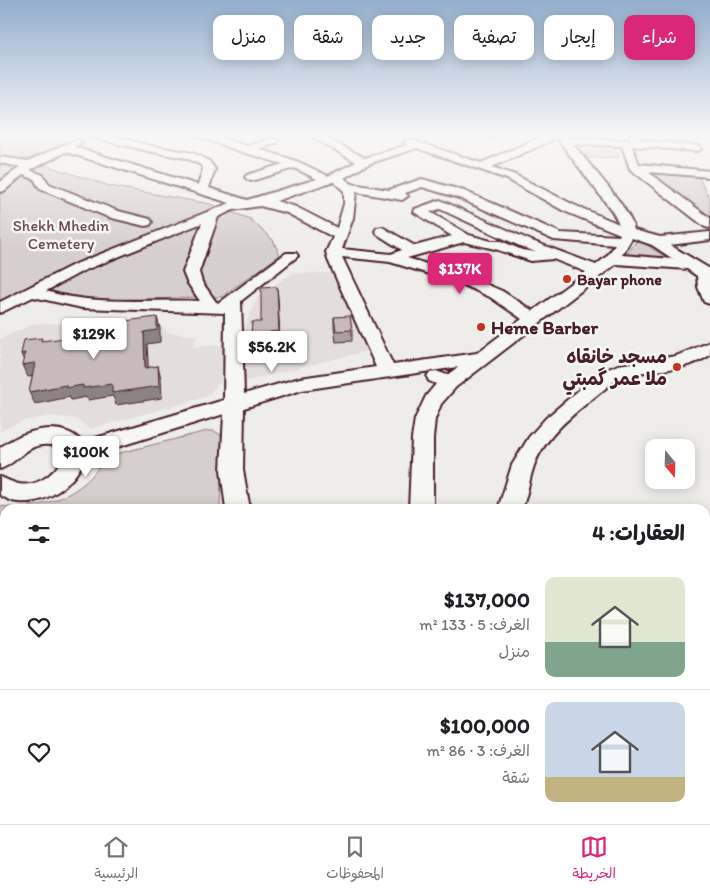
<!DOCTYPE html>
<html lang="ar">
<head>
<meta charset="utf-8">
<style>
  :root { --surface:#fff; --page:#f2f2f2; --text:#202124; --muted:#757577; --line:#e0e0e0; --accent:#db2777 }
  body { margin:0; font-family:Itim,"Playpen Sans Arabic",sans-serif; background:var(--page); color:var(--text); direction:rtl; height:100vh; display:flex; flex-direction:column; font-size:19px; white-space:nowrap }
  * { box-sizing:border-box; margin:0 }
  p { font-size:16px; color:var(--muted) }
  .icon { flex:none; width:28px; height:28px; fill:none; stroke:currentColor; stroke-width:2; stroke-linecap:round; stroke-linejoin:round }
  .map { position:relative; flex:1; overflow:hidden; direction:ltr }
  .sheet { position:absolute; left:0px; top:504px; width:710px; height:321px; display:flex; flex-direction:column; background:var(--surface); border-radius:15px 15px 0 0; box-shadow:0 2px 12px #0003; direction:rtl }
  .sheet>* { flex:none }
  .guide { position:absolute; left:15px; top:15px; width:680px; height:45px; direction:rtl; display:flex; gap:10px }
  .needle { width:32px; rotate:161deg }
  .controls { position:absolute; left:645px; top:439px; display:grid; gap:10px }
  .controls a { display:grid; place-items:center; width:50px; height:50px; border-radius:10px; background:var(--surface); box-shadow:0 2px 12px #0003; font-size:25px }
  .price { position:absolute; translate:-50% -42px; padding:0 11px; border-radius:5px; background:#fff; color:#222; font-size:16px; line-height:32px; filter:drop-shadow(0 1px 2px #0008) }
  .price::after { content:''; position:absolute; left:50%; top:30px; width:15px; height:11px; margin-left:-8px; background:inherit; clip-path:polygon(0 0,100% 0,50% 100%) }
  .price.on { background:var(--accent); color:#fff }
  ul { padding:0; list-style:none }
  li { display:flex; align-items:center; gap:15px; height:125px; padding:0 25px }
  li+li { border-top:1px solid var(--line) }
  li span { display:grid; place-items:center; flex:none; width:140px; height:100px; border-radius:10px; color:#555 }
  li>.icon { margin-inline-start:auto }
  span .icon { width:60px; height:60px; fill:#fffc; stroke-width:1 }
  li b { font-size:21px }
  h2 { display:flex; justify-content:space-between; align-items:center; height:60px; padding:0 25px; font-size:21px }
  .chip { padding:0 18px; border-radius:10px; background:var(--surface); box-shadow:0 2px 12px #0003; font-size:18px; line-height:45px }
  .chip.on { background:var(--accent); color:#fff }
  .dock { display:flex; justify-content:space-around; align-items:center; height:70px; border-top:1px solid var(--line); background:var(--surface); font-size:14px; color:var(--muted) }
  .dock a { display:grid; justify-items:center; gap:2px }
  .dock .on { color:var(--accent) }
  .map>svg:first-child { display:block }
  .built { fill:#e3dedc }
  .green { fill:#d7cfce; stroke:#90777c }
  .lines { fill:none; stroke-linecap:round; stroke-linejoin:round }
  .minor-casing { stroke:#4a1f2b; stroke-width:4 }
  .minor { fill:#f6f6f2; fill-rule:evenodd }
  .wall { fill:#aaa0a1; stroke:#4a1f2b }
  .shaded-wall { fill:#8b8283; stroke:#4a1f2b }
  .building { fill:#c6babb; stroke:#4a1f2b }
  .poi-dot { fill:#c8321e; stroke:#f6f6f2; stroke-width:2 }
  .labels { text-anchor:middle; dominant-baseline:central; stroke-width:5; stroke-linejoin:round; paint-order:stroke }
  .far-park-label { font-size:16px; fill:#6d4b54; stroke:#f6f6f2 }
  .far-poi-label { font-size:16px; font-weight:bold; fill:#4a1f2b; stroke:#f6f6f2; text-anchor:start }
  .poi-label { font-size:19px; font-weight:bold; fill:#4a1f2b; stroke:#f6f6f2; text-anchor:start }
</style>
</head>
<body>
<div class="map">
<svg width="710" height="824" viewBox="0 0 710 824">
  <rect width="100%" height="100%" fill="#efedea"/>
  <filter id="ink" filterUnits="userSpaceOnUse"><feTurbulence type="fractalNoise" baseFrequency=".02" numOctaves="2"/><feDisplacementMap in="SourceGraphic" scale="10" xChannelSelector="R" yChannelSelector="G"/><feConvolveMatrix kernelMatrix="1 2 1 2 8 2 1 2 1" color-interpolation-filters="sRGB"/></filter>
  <g filter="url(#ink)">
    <g class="built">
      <path d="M 293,273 L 335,273 L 371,350 L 246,381 L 243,377 L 244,327 L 259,295 Z"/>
      <path d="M 35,323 L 166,328 L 166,332 L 198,336 L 192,347 L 224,345 L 221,381 L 206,397 L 90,429 L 76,419 L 51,416 L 22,421 L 0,431 L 0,339 Z"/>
    </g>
    <g class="green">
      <path d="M 0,134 L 86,134 L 29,160 L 110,186 L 210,204 L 250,219 L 273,240 L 280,255 L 221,297 L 95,300 L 46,293 L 0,300 Z"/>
      <path d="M 574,143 L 611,145 L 620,157 L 586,158 Z"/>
      <path d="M 647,171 L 697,174 L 710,199 L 710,221 L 645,173 Z"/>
      <path d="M 638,239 L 668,259 L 626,255 Z"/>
      <path d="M 207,431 L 214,431 L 221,435 L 222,442 L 220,509 L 5,509 L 5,614 L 0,618 L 0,506 C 38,512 88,495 104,457 Z"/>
    </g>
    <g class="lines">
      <g class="minor-casing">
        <g id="minor">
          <path d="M 104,134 L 152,146 L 193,153 L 209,161 L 215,169 L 209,188 L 247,200 L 317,179 L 294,168 L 251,181 L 247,179 L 245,177 L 247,175 L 283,164 L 242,152 L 192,134 L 209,134 L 247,146 L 273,138 L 277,139 L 278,141 L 277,143 L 259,149 L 299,162 L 328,176 L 356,162 L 307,134 L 320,134 L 365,158 L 407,145 L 404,142 L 409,139 L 481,163 L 548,134 L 565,134 L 568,138 L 626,140 L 630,140 L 630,134 L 640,134 L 641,140 L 700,146 L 701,148 L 700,150 L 696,151 L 632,146 L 639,164 L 710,171 L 710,177 L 648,172 L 710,218 L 710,228 L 705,227 L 630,169 L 622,146 L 573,144 C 587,163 631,209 634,230 L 660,237 L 710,232 L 710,240 L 670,245 L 710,269 L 710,304 L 704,302 L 698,287 L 697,276 L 687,269 L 616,264 L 456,387 L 441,404 L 435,419 L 433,438 L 433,509 L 409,509 L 412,438 L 415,419 L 426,396 L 436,384 L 429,381 L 427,377 L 429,373 L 436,371 L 447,375 L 458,367 L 302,390 L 244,408 L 243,470 L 250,509 L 226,509 L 221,470 L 224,414 L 85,457 C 76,483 48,505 18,502 C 12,502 6,498 0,495 L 0,477 C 6,479 13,483 19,484 C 39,488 63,469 64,449 C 59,445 55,445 49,445 C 25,443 19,463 0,469 L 0,448 C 22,430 61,419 82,442 L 224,400 L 225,313 L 82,308 L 33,297 L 0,313 L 0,302 L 73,265 L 230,203 L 66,152 L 30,170 L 43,175 L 49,184 L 118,211 L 150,219 L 152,222 L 150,225 L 145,226 L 108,217 L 40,189 L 34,179 L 23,175 L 4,191 L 0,192 L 0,182 L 20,167 L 0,163 L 0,157 L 28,161 L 77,139 L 82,142 L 74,147 L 198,185 L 203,169 L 201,165 L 186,158 L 152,152 L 90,137 L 89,135 ZM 557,138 L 612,211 L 619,224 L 574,205 L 515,175 L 492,167 ZM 417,148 L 507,179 L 564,211 L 620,234 L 619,236 L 561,233 L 464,191 L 422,179 L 389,190 L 352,184 L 344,178 L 368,164 ZM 331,182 L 334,182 L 344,191 L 344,204 L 337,228 L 296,207 L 276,201 ZM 422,187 L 456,197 L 554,240 L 615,245 L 607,256 L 596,265 L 532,241 L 440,200 L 415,209 L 414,212 L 452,236 L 415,246 L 382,227 L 377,228 L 375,231 L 377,234 L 402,250 L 391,254 L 342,249 L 353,218 L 356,192 L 402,200 L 408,196 L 405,193 ZM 260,206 L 287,213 L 333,237 L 326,252 L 328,260 L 376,367 L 300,378 L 244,394 L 241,301 L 298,256 L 296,253 L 286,253 L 219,303 L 216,302 L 202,282 L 199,272 L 218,217 L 233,210 ZM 440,209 L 522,247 L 536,252 L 522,250 L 501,241 L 491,241 L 469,235 L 430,212 ZM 202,223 L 183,272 L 187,282 L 200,301 C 148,299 95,306 46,291 L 83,271 ZM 632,238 L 652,245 L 673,259 L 622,255 ZM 464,242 L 495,249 L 531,261 L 553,259 L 586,272 L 533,311 L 502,291 L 469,277 L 407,258 ZM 342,257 L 390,262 L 459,283 L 490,297 L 522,319 L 477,353 L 393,365 Z"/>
          <path d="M 487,134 L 498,134 L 498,135 L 493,138 Z"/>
          <path d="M 710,342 L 710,355 C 694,366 673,369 654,371 C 640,373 624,373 613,382 C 586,405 549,429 535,463 C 529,478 528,494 522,509 L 498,509 L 512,465 L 529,437 L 546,418 L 599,373 L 618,365 L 676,356 Z"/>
          <path d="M 5,590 L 5,614 L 0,616 L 0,592 Z"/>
          <path d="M 705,602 L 710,604 L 710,630 L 705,628 Z"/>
          <path d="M 0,747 L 5,749 L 5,781 L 0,779 Z"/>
          <path d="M 34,820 L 69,820 L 70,824 L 36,824 Z"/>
          <path d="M 270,820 L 306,820 L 304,824 L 269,824 Z"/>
          <path d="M 471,820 L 506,820 L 507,824 L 473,824 Z"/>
        </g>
      </g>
      <use href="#minor" class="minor"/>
    </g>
    <g class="wall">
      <path d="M 277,287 L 280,342 L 271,343 L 271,347 L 253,348 L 251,337 L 261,322 Z"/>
      <path d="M 334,317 L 352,330 L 352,341 L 336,342 L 334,328 Z"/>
    </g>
    <g class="shaded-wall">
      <path d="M 277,287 L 278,298 L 280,342 L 279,331 Z"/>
      <path d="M 157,317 L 160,328 L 160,342 L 147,344 L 149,380 L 145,368 L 144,332 Z"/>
      <path d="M 25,353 L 35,363 L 41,375 L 28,377 L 22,365 L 26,365 L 21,354 Z"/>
      <path d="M 158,366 L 161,378 L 162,398 L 116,405 L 113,396 L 88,400 L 86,397 L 71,400 L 70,397 L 35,404 L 29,392 Z"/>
    </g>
    <g class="building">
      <path d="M 277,287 L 279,331 L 270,332 L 270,336 L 251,337 L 252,322 L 261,322 L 261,288 Z"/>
      <path d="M 350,316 L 352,330 L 336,331 L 334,317 Z"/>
      <path d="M 157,317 L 157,330 L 144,332 L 145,368 L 158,366 L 159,386 L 112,393 L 112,384 L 83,388 L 83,385 L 66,388 L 66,385 L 29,392 L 35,363 L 22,365 L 25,353 L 21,354 L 24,340 L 42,338 L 41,341 L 116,332 L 116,322 Z"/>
    </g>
  </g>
  <linearGradient id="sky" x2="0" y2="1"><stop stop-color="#93aecd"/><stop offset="0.54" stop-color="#f8f7f6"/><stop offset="1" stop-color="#f8f7f6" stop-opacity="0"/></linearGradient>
  <rect width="710" height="250" fill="url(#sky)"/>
  <g class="poi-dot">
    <circle cx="567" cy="279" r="5"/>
    <circle cx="481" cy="327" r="5"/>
    <circle cx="677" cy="367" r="5"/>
  </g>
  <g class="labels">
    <g class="far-park-label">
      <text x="61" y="225">Shekh Mhedin<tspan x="61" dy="18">Cemetery</tspan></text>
    </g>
    <g class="far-poi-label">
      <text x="577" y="279">Bayar phone</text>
    </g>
    <g class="poi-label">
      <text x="491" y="327">Heme Barber</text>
      <text x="667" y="356" text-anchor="end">مسجد خانقاه<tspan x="667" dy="22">ملا عمر گمبتي</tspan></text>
    </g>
  </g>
</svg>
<div class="controls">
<a><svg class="needle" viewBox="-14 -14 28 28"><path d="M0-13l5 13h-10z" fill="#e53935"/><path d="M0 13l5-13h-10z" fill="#757577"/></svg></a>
</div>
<b class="price on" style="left:460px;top:295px">$137K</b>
<b class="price" style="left:94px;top:360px">$129K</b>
<b class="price" style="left:272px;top:373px">$56.2K</b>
<b class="price" style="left:86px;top:478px">$100K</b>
<div class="guide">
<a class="chip on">شراء</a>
<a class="chip">إيجار</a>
<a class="chip">تصفية</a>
<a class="chip">جديد</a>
<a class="chip">شقة</a>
<a class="chip">منزل</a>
</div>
<section class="sheet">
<h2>العقارات: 4<svg class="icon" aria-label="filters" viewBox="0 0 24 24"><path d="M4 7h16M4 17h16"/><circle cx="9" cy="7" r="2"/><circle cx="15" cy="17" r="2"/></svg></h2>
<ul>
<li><span style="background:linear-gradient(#dfe7d0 65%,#7fa58c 0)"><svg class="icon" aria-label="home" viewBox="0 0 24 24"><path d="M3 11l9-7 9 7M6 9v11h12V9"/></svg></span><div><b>$137,000</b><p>الغرف: 5 · 133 m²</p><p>منزل</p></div><svg class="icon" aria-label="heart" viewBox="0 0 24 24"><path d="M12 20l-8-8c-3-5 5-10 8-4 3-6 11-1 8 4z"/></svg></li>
<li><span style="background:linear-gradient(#c9d6e8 75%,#c2b280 0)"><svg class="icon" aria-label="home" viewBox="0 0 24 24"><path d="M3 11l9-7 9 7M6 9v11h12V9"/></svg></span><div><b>$100,000</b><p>الغرف: 3 · 86 m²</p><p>شقة</p></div><svg class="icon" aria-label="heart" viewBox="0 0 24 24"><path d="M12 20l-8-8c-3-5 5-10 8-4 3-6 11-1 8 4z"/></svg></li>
</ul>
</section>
</div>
<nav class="dock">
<a class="on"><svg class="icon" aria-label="map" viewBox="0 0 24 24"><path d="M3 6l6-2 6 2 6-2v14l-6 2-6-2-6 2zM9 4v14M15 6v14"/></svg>الخريطة</a>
<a><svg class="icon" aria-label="saved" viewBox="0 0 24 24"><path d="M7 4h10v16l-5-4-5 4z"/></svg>المحفوظات</a>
<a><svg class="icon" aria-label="home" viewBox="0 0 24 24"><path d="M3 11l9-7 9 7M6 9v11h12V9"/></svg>الرئيسية</a>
</nav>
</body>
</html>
